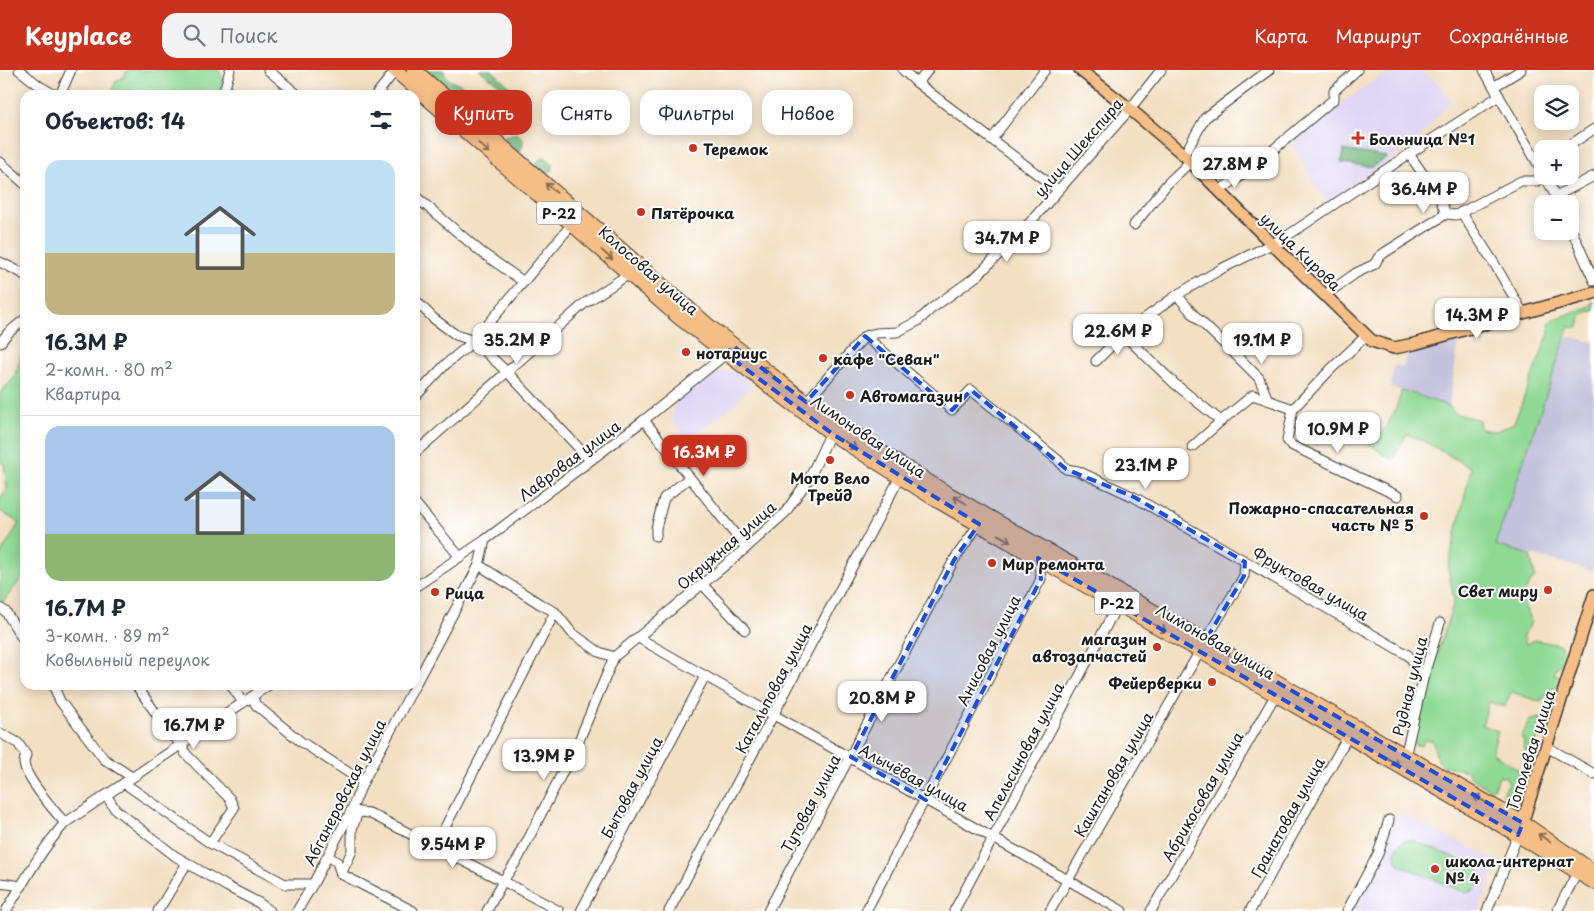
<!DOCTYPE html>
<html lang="ru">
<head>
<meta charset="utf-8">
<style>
  :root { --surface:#fff; --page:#f2f2f3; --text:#1f2937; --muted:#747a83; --line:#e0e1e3; --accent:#c8321e }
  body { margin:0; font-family:"Playpen Sans",sans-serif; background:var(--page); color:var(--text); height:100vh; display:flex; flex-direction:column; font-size:19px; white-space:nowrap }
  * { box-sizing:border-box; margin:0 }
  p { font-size:16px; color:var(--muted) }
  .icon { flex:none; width:28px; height:28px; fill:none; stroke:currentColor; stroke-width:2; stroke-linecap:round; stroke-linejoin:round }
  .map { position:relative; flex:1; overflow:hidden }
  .sheet { position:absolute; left:20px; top:20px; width:400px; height:600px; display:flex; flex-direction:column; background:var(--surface); border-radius:15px; box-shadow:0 2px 12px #0003 }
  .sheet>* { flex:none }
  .hud { position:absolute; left:435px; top:20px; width:475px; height:45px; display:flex; gap:10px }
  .tools { position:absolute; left:1534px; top:15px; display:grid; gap:10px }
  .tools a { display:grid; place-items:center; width:45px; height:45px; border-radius:10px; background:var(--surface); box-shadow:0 2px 12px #0003; font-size:25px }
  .price { position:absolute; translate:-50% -42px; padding:0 11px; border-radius:10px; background:#fff; color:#222; font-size:16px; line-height:32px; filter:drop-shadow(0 1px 2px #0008) }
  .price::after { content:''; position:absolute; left:50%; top:30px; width:15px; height:11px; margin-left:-8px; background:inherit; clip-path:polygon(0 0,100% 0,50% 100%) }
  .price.selected { background:var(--accent); color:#fff }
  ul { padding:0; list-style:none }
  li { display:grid; align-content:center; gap:10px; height:265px; padding:0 25px }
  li+li { border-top:1px solid var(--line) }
  li span { display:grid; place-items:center; height:155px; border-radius:15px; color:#555 }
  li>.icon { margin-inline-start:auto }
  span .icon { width:90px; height:90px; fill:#fffc; stroke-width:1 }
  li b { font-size:21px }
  h2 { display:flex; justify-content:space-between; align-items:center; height:60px; padding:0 25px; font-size:21px }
  .tag { padding:0 18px; border-radius:15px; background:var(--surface); box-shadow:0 2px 12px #0003; font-size:18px; line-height:45px }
  .tag.selected { background:var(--accent); color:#fff }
  header { display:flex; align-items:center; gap:30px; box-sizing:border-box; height:70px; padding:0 25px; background:var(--accent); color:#fff }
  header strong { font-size:24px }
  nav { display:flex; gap:28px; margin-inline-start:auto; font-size:18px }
  .search { width:350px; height:45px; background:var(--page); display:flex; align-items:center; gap:12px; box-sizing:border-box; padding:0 18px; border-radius:15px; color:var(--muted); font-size:19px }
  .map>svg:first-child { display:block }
  .built { fill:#dfd5f5 }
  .industrial { fill:#c3c1db }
  .green { fill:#8fd994; stroke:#567a58 }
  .forest { fill:#73b97e; stroke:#486a4d }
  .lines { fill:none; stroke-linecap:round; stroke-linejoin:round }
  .minor-casing { stroke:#3c3935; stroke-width:11 }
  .major-casing { stroke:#3c3935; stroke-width:14 }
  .highway-casing { stroke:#3c3935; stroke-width:16 }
  .minor { stroke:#fff; stroke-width:9 }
  .major { stroke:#f6be87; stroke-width:11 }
  .highway { stroke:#f6be87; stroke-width:14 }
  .oneway { stroke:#896d52 }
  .marked { fill:#1d4ed8; fill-opacity:0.2; stroke:#1d4ed8; stroke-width:4; stroke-dasharray:10 6; stroke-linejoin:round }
  .poi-dot { fill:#c8321e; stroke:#fff; stroke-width:2 }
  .labels { text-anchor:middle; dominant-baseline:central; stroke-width:4; stroke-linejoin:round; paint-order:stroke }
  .shield { fill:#fff; stroke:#606060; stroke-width:1 }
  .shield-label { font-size:14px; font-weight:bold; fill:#1c1c1c }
  .poi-label { font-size:15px; font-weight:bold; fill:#1c1c1c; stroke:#fff; text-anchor:start }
  .street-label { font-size:15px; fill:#1c1c1c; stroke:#fff }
</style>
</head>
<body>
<header>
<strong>Keyplace</strong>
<div class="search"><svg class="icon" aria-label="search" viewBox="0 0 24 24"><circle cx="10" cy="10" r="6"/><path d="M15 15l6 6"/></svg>Поиск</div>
<nav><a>Карта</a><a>Маршрут</a><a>Сохранённые</a></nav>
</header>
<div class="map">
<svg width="1594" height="841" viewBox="0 0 1594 841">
  <rect width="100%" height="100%" fill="#fff"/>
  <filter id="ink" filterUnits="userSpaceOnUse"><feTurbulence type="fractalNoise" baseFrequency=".02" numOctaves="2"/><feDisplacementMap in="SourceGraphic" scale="10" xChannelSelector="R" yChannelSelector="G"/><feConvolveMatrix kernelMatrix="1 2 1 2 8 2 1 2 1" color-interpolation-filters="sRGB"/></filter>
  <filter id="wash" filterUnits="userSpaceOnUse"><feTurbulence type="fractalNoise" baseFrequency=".0096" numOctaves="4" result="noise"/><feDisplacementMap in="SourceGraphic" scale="20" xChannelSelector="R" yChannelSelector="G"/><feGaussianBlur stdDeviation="1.12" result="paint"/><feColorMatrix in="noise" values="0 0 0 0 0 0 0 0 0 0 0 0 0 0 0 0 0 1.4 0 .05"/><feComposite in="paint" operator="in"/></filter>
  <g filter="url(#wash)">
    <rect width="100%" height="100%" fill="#f3dfc2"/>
    <g class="built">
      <path d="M 1391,0 L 1421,0 L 1440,15 L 1450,31 L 1424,63 L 1403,81 L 1326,132 L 1290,72 L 1327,43 Z"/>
      <path d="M 737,301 L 751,315 L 734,335 L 687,370 L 680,371 L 678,369 L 682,363 L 671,350 L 677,330 L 714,303 Z"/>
      <path d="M 1402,744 L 1498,791 L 1479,841 L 1354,841 L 1380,791 L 1393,748 Z"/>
    </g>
    <g class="industrial">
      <path d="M 1566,266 L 1594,272 L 1594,495 L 1592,501 L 1495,475 Z"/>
      <path d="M 1459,270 L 1449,336 L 1390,317 L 1395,295 L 1403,297 L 1410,280 Z"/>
    </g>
    <g class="green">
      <path d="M 130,0 L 219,0 L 223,10 L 218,25 L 119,25 L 113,19 L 115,12 L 124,7 L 126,2 Z"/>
      <path d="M 1594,231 L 1594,241 L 1586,242 L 1581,248 L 1579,258 L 1569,257 L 1495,475 L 1530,485 L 1535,507 C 1530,513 1524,520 1524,528 C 1523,545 1540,547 1523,565 L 1526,574 L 1534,570 L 1560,575 L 1564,581 L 1566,592 L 1556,598 L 1554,604 L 1561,606 L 1561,613 C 1553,620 1546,623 1541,632 L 1511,622 L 1505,637 L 1489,632 L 1482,655 L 1498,661 L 1492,682 L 1523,703 L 1520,710 L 1517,732 L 1515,734 L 1508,734 L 1503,727 L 1505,719 L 1509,714 L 1506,707 L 1499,706 L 1494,717 L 1490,720 L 1469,706 L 1468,701 C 1458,700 1453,696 1443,696 L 1437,689 L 1432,670 L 1425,670 L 1421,676 L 1414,674 L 1411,664 L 1417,648 L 1420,647 L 1423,629 L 1454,531 L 1448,498 L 1471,398 L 1426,372 L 1407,364 L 1392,390 L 1369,374 L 1387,356 L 1396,338 L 1402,320 L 1449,336 L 1454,343 L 1479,350 L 1480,359 L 1496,361 L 1514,353 L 1549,263 L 1550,251 L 1590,236 Z"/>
      <path d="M 25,279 L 25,492 L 22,508 L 2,533 L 0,531 L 0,485 L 19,453 L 0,441 L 0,428 L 7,419 L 4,394 L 0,391 L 0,323 L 14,308 L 22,282 Z"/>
      <path d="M 1539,648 L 1543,648 L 1537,659 L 1539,666 L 1531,682 L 1526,681 L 1523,678 L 1524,671 L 1521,667 C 1525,662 1527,651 1531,650 C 1534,649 1537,649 1539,648 Z"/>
      <path d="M 1405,770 L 1412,770 L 1473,795 C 1487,805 1481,820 1466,823 L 1400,795 C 1393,786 1395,776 1405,770 Z"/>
    </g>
    <g class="forest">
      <path d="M 423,0 L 443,0 L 446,6 L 451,11 L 458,13 L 463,16 L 466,23 L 488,40 L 491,46 L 502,56 L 504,60 L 500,62 L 489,59 L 470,41 L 467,35 L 451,24 L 441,12 Z"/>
      <path d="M 479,0 L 492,0 L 509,16 L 527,29 L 528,32 L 514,30 L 501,19 L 499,14 Z"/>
      <path d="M 496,21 C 502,21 513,33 515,39 L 513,43 L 508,43 L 495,32 Z"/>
      <path d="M 516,64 L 523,69 L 523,74 L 520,83 L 502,69 L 504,67 Z"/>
      <path d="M 1343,80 L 1387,87 L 1372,97 L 1341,93 Z"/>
      <path d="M 545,87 L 553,94 L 553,98 L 552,101 L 544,103 L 539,100 L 535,95 L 541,88 Z"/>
    </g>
  </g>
  <g filter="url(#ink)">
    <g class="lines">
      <g class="minor-casing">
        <g id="minor">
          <path d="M 19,0 L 41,17 L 55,25"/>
          <path d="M 268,0 L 298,25"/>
          <path d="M 903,0 L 916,12 L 1058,120"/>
          <path d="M 1484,0 L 1542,101"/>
          <path d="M 916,12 L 921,9 L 928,0"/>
          <path d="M 1495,16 L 1521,0"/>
          <path d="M 60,25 L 71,0"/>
          <path d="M 223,25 L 230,0"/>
          <path d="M 376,25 L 395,1"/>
          <path d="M 992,69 L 1045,0"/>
          <path d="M 1564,79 L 1594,59"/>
          <path d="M 1409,84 L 1425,107 L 1437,121 L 1446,144"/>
          <path d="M 1184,85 L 1205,48 L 1269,0"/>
          <path d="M 0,92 L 25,114"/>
          <path d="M 1545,106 L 1560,134"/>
          <path d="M 1219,121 L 1249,100 L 1334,29 L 1334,21 L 1357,0"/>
          <path d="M 415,126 L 481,182 L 524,212"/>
          <path d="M 1556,126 L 1594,106"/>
          <path d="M 1461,142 L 1494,193 L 1523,243"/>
          <path d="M 1134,155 L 1167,114 L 1190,92"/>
          <path d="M 1570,156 L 1594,211"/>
          <path d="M 0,192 L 22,203 L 25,206"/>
          <path d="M 1177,225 L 1193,244 L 1223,273"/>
          <path d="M 1325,225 L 1356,203 L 1375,194 L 1378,188 L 1384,183 L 1446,144 L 1456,145 L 1521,111 L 1537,111 L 1545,107"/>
          <path d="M 415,230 L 433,248 L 456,265 L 474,271 L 508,303 L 590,390"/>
          <path d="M 1123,264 L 1175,314 L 1221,351"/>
          <path d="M 1367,265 L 1331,299 L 1293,339 L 1287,370 L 1291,375 L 1398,426"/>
          <path d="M 865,266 L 952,340 L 971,320 L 1058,390 L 1066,399 L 1078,401 L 1134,427 L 1408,585 L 1424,605"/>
          <path d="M 0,273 L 8,263 L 25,249"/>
          <path d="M 1229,278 L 1259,308 L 1268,330"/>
          <path d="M 1096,291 L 1123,264 L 1180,223 L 1221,199 L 1284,168 L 1409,84 L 1499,26"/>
          <path d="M 415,327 L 446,294 L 474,271 L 572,154"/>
          <path d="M 806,332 L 865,266 L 876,263 L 897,262 L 918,251 L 931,239 L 978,205 L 1026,157 L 1130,39 L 1161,0"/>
          <path d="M 644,350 L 746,478"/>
          <path d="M 1192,377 L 1221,351 L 1253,325 L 1293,339"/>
          <path d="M 415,383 L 585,233 L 629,204"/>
          <path d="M 415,433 L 460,487"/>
          <path d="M 656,466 L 656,458 L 664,428 L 689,408"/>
          <path d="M 479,495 L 540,534 L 555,542 L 572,563 L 599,582 L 614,587"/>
          <path d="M 702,514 L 745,560"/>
          <path d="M 415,517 L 485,470 L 644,350 L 726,284 L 730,280"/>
          <path d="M 0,538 L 6,542 L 25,573"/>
          <path d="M 639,568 C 799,661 962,749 1122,841"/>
          <path d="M 1205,571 L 1244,506 L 1245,492"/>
          <path d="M 53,615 L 60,631 L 104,689 L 132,707"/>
          <path d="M 136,615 L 171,665 L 182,674 L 185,683 L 230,729 L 234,738 L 210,773"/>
          <path d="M 231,615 L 243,633"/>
          <path d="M 415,615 L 479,495 L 485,470"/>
          <path d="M 252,627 L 256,635 L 300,671 L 363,712"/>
          <path d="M 0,663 L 18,673 L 26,685 C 25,688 24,690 24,693 C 25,707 55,742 65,753"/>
          <path d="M 1547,677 L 1594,704"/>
          <path d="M 1405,687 L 1424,605 L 1440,553"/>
          <path d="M 124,713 L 210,773 L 285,814 L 313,814"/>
          <path d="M 106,725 L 115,739 L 175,786 L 228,817 L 259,833 L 270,841"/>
          <path d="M 351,741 L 369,743 L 503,811 L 559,841"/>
          <path d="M 358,742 L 352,759 L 352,781 L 341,804 L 413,841"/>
          <path d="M 435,777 L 555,542"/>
          <path d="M 328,786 L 337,792 L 341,804"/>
          <path d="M 0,813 L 22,816"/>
          <path d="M 6,841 C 26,809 40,781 65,753 L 269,615"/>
          <path d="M 158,841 L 187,793"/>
          <path d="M 297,841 L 313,814 L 351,741 L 363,712 L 415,615"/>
          <path d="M 487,841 L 503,811 L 518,789 L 580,668 L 614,587 L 746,478 L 785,443 L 810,407 L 831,362"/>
          <path d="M 581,841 L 705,606"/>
          <path d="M 669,841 L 900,407"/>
          <path d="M 768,841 L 954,490 L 979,454"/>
          <path d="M 866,841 L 1041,509 L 1038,488"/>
          <path d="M 954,841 L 1118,534"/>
          <path d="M 1050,841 L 1200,581"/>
          <path d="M 1151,841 L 1276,624"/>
          <path d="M 1250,841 L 1348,666"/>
          <path d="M 1347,841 L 1378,784 L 1389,750"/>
          <path d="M 1487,841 L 1518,765"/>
          <path d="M 1557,841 L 1577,803"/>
        </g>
      </g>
      <g class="major-casing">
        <g id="major">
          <path d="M 1080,0 L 1130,39 L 1184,85 L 1266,168 L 1372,271 L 1394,278 L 1414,274 L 1594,223"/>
          <path d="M 1520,760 L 1594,525"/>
        </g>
      </g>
      <g class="highway-casing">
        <g id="highway">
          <path d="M 395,0 L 681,249 L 834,365 L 940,432 L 1348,666 L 1518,765 L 1594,812"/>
          <path d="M 414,0 L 710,257 L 806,332 L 898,393 L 945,422 L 1523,753 L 1594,802"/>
        </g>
      </g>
      <use href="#minor" class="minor"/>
      <use href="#major" class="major"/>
      <use href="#highway" class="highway"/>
    </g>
    <defs><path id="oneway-shaft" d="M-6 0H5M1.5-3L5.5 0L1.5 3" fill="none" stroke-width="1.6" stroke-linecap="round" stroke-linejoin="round" transform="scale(1.25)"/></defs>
    <g class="oneway">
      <use href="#oneway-shaft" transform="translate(484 78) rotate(41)"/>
      <use href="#oneway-shaft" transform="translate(551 118) rotate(-139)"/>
      <use href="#oneway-shaft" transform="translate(607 185) rotate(41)"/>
      <use href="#oneway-shaft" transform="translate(767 301) rotate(-142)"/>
      <use href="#oneway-shaft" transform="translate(850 375) rotate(33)"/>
      <use href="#oneway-shaft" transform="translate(960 430) rotate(-150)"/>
      <use href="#oneway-shaft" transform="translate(1004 468) rotate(30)"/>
      <use href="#oneway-shaft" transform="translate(1160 558) rotate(30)"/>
      <use href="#oneway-shaft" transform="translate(1392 691) rotate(30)"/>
      <use href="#oneway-shaft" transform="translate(1480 729) rotate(-151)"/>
      <use href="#oneway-shaft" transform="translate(1544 768) rotate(-145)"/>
    </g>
  </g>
  <path class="marked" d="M 865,266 L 952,340 L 971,320 L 1066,399 L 1134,427 L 1245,492 L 1244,506 L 1205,571 L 1523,753 L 1518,765 L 1038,488 L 1041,509 L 926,730 L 851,687 L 954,490 L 979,454 L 834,365 L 726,284 L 733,276 L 806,332 Z"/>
  <g class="poi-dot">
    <path d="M1355.5 60.5h5v5h5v5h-5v5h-5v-5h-5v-5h5z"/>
    <circle cx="693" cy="78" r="5"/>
    <circle cx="641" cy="142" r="5"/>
    <circle cx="686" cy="282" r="5"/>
    <circle cx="823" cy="288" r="5"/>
    <circle cx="850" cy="325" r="5"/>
    <circle cx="830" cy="390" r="5"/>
    <circle cx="1424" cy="446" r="5"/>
    <circle cx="992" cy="493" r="5"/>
    <circle cx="1548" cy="520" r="5"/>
    <circle cx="435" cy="522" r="5"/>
    <circle cx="1157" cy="577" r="5"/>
    <circle cx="1212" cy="612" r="5"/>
    <circle cx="1435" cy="799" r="5"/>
  </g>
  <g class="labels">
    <g class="shield">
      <rect x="536.5" y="131.5" width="45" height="23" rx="4"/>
      <rect x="1094.5" y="521.5" width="45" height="23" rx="4"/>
    </g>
    <g class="shield-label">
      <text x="559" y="143">Р-22</text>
      <text x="1117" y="533">Р-22</text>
    </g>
    <g class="poi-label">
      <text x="1369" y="68">Больница №1</text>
      <text x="703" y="78">Теремок</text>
      <text x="651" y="142">Пятёрочка</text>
      <text x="696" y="282">нотариус</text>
      <text x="833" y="288">кафе "Севан"</text>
      <text x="860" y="325">Автомагазин</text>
      <text x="830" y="407" text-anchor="middle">Мото Вело<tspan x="830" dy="17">Трейд</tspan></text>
      <text x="1414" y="437" text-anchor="end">Пожарно-спасательная<tspan x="1414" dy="17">часть № 5</tspan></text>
      <text x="1002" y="493">Мир ремонта</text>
      <text x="1538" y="520" text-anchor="end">Свет миру</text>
      <text x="445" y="522">Рица</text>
      <text x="1147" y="568" text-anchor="end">магазин<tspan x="1147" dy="17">автозапчастей</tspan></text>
      <text x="1202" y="612" text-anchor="end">Фейерверки</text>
      <text x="1445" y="790">школа-интернат<tspan x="1445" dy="17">№ 4</tspan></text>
    </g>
    <g class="street-label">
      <text transform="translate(1078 77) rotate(-49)">улица Шекспира</text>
      <text transform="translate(1301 181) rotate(44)">улица Кирова</text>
      <text transform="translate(649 200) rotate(41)">Колосовая улица</text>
      <text transform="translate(869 366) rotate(34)">Лимоновая улица</text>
      <text transform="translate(569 390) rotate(-37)">Лавровая улица</text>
      <text transform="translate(726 475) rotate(-41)">Окружная улица</text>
      <text transform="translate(1311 513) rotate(30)">Фруктовая улица</text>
      <text transform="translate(1216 571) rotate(30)">Лимоновая улица</text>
      <text transform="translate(988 580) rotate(-63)">Анисовая улица</text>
      <text transform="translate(1409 616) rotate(-76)">Рудная улица</text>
      <text transform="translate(773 618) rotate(-62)">Катальповая улица</text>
      <text transform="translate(1530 680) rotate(-72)">Тополевая улица</text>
      <text transform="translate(1023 681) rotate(-62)">Апельсиновая улица</text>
      <text transform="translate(1113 704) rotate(-60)">Каштановая улица</text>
      <text transform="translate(914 707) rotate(29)">Алычёвая улица</text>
      <text transform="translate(631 717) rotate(-62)">Бытовая улица</text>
      <text transform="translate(344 722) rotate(-63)">Абганеровская улица</text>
      <text transform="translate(1202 726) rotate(-60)">Абрикосовая улица</text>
      <text transform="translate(810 733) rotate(-62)">Тутовая улица</text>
      <text transform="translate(1287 747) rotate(-61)">Гранатовая улица</text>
    </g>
  </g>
</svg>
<div class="tools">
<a><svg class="icon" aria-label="layers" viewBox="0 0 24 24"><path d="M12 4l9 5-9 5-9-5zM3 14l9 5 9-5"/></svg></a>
<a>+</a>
<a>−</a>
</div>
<b class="price" style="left:1235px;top:119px">27.8M ₽</b>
<b class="price" style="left:1424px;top:144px">36.4M ₽</b>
<b class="price" style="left:1007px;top:193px">34.7M ₽</b>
<b class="price" style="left:1477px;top:270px">14.3M ₽</b>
<b class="price" style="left:1118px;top:286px">22.6M ₽</b>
<b class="price" style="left:517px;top:295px">35.2M ₽</b>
<b class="price" style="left:1262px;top:295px">19.1M ₽</b>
<b class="price" style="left:1338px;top:384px">10.9M ₽</b>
<b class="price selected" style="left:704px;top:407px">16.3M ₽</b>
<b class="price" style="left:1146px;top:420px">23.1M ₽</b>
<b class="price" style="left:882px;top:653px">20.8M ₽</b>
<b class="price" style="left:194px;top:680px">16.7M ₽</b>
<b class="price" style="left:544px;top:711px">13.9M ₽</b>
<b class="price" style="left:453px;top:799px">9.54M ₽</b>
<div class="hud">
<a class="tag selected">Купить</a>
<a class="tag">Снять</a>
<a class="tag">Фильтры</a>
<a class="tag">Новое</a>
</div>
<section class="sheet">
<h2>Объектов: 14<svg class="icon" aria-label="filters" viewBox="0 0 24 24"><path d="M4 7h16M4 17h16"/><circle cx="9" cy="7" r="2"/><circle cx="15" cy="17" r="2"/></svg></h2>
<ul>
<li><span style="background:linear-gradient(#bfe0f5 60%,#c2b280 0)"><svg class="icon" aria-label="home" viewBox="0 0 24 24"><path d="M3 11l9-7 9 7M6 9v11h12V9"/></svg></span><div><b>16.3M ₽</b><p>2-комн. · 80 m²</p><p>Квартира</p></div></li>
<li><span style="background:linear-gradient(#a9c7e8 70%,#8fb573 0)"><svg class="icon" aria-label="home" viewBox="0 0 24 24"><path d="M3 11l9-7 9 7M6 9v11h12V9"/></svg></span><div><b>16.7M ₽</b><p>3-комн. · 89 m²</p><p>Ковыльный переулок</p></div></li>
</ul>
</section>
</div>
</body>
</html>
